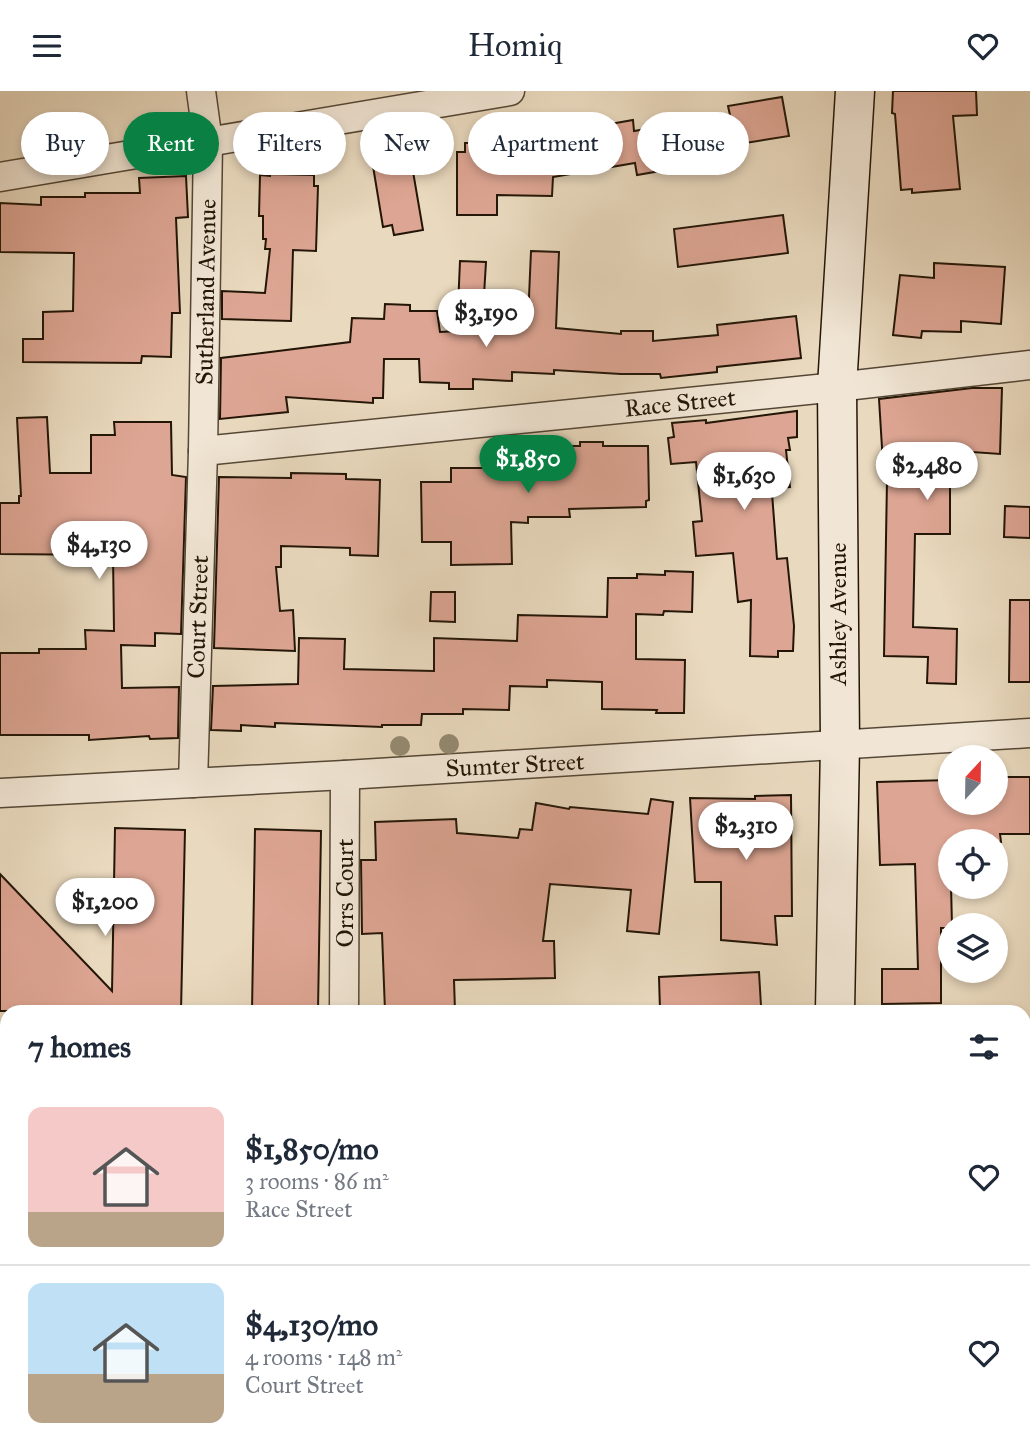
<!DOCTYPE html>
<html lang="en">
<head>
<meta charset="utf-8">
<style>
  :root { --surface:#fff; --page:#f6f6f7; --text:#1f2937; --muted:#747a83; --line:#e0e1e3; --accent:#0b8043 }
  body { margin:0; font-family:"IM FELL Great Primer",serif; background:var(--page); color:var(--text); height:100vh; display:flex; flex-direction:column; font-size:26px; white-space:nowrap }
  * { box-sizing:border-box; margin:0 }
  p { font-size:23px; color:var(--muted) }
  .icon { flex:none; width:38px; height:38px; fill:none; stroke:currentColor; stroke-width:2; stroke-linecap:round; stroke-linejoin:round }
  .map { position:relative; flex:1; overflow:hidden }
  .details { position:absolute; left:0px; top:914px; width:1031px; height:450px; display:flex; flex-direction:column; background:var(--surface); border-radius:21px 21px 0 0; box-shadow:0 4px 10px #0003 }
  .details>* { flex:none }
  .top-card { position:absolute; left:21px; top:21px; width:989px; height:63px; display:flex; gap:14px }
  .needle { width:46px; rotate:22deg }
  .controls { position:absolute; left:938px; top:654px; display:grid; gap:14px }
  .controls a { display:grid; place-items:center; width:70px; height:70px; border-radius:50%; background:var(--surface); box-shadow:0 4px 10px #0003; font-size:35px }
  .price { position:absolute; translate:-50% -60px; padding:0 16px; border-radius:24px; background:#fff; color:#222; font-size:23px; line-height:46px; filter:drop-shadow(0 2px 4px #0008) }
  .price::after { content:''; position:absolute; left:50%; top:42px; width:21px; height:16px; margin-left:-10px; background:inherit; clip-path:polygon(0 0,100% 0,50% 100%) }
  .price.active { background:var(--accent); color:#fff }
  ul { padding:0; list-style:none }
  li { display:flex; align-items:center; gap:21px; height:175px; padding:0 28px }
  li+li { border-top:2px solid var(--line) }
  li span { display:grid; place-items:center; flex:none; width:196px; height:140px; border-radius:14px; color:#555 }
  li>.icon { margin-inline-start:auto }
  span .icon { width:84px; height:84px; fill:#fffc; stroke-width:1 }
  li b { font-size:30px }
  h2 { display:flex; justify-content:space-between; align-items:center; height:84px; padding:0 28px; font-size:30px }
  .tag { padding:0 24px; border-radius:32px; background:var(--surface); box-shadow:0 4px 10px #0003; font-size:24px; line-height:63px }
  .tag.active { background:var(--accent); color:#fff }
  header { display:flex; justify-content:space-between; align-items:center; height:91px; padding:0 28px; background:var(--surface); font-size:32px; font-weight:600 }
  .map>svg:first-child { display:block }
  .building { fill:#dda593; stroke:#231607; stroke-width:2 }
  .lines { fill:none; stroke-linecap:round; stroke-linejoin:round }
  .street-casing { stroke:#544735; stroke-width:31 }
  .secondary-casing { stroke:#231607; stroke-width:41 }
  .street { stroke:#f1e6d5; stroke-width:28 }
  .secondary { stroke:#f1e6d5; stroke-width:38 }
  .tree { fill:#948a70 }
  .labels { text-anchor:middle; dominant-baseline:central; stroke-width:7; stroke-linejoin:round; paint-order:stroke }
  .street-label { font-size:24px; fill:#231607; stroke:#f1e6d5 }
</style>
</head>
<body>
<header><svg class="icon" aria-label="menu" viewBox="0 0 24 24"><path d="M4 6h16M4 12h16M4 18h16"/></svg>Homiq<svg class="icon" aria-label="heart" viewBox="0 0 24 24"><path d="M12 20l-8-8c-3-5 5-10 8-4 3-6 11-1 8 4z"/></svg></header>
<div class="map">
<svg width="1030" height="1362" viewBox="0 0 1030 1362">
  <rect width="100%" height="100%" fill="#e9d9be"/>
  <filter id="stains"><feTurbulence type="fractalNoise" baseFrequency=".00286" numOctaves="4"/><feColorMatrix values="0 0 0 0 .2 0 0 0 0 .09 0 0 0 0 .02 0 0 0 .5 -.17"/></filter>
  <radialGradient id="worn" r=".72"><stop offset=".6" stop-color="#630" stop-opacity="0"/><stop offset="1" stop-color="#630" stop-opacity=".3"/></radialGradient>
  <g class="building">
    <path d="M 893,0 L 976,0 L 977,24 L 953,25 L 960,98 L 912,102 L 912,98 L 901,99 L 895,23 L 892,22 Z"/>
    <path d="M 782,6 L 789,45 L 739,53 L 741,66 L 637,84 L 635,72 L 553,86 L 552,105 L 497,104 L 497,124 L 457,124 L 457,61 L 465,61 L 465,52 L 490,52 L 490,55 L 579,58 L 576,39 L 633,29 L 634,40 L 730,24 L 728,15 Z"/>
    <path d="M 410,63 L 423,139 L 394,144 L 392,134 L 383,136 L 372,69 Z"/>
    <path d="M 270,83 L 314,84 L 314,95 L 318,95 L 316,160 L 293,159 L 291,230 L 222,228 L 222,200 L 265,202 L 270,158 L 265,158 L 266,148 L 263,148 L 263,125 L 259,125 L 260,84 L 270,85 Z"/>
    <path d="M 186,85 L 188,126 L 176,127 L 180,222 L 172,222 L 171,266 L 142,265 L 141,272 L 23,271 L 23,248 L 43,248 L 43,221 L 73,220 L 74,162 L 0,161 L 0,112 L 41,114 L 41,106 L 85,106 L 85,102 L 140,102 L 139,87 Z"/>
    <path d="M 783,124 L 788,162 L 678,176 L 674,138 Z"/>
    <path d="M 531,160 L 559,161 L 556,237 L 621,243 L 621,240 L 653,240 L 653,250 L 718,244 L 717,234 L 796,225 L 801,267 L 717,276 L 717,281 L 661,287 L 660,283 L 621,283 L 554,279 L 554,283 L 512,281 L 512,290 L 473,288 L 473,298 L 449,298 L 449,292 L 420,291 L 419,268 L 384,268 L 383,307 L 373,307 L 373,312 L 286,306 L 288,321 L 220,328 L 221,267 L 350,251 L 352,227 L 384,228 L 385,213 L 410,214 L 410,220 L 437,220 L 440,241 L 457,240 L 460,170 L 486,171 L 484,204 L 529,206 Z"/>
    <path d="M 934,172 L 1005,176 L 1001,233 L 961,230 L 961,241 L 922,240 L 921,247 L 893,244 L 900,184 L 934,187 Z"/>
    <path d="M 972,297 L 1002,297 L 1000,363 L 958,360 L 959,385 L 950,385 L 950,443 L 915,443 L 913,536 L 957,538 L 956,593 L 927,592 L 928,566 L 884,565 L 887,389 L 884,389 L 879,308 Z"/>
    <path d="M 797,320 L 797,346 L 788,347 L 790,359 L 786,359 L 790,396 L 774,397 L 774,402 L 772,402 L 777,468 L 787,467 L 794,535 L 793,560 L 778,560 L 778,566 L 750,565 L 751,509 L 738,511 L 733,462 L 696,465 L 693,431 L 702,430 L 696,371 L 671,373 L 668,347 L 674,346 L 672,332 L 706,329 L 706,332 Z"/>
    <path d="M 47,326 L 50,382 L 91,382 L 91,344 L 115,344 L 114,331 L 171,331 L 172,384 L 186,386 L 181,543 L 155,542 L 155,555 L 121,554 L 122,597 L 179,596 L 178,647 L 150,648 L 149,645 L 89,649 L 89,644 L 0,644 L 0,562 L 39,562 L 39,558 L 86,558 L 85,539 L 114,540 L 113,464 L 0,463 L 0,412 L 19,412 L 19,405 L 21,405 L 17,327 Z"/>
    <path d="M 580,351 L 603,351 L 603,355 L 648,355 L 649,409 L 646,410 L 646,416 L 569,418 L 570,426 L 528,426 L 528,432 L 511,431 L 512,473 L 451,474 L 451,451 L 422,451 L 421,391 L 451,391 L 451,377 L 483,377 L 483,361 L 535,360 L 535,355 L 580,355 Z"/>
    <path d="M 291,382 L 346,383 L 346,388 L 380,389 L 378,465 L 350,464 L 350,457 L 281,455 L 281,476 L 276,476 L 280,520 L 293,519 L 295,560 L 214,557 L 219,386 L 291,387 Z"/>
    <path d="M 1005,415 L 1030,416 L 1030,447 L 1004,446 Z"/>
    <path d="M 665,480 L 693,481 L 692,521 L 664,520 L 663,524 L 636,523 L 636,568 L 685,569 L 684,622 L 656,622 L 657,619 L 602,618 L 602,591 L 547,589 L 547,596 L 510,595 L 509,619 L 463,618 L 463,623 L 422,623 L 421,634 L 382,634 L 382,636 L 275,632 L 275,636 L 241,634 L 241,640 L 211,639 L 213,595 L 298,593 L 299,547 L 345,548 L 344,578 L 434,580 L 434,547 L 517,550 L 518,524 L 607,526 L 608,487 L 637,487 L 637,483 L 665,484 Z"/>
    <path d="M 431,501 L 455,501 L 455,531 L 430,530 Z"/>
    <path d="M 1010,509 L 1030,509 L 1030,591 L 1009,591 Z"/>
    <path d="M 996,686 L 1030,686 L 1030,743 L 1000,743 L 1001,751 L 950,751 L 952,835 L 950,837 L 941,837 L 941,912 L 882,913 L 882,878 L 918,878 L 915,773 L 880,774 L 877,691 L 950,689 L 950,712 L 996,712 Z"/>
    <path d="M 791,704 L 792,825 L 775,825 L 777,854 L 721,849 L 721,791 L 695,791 L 690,707 L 755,708 L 755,705 Z"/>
    <path d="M 651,708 L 673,711 L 659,843 L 627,840 L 631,799 L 550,793 L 543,850 L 554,850 L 555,887 L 454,889 L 455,920 L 385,920 L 382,842 L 362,843 L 361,769 L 376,769 L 375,731 L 456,728 L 457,742 L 518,747 L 520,738 L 532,739 L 536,712 L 569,718 L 570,716 L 648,723 Z"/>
    <path d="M 115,737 L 185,739 L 181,920 L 0,920 L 0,783 L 112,900 Z"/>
    <path d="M 255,738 L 321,740 L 318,920 L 252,920 Z"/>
    <path d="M 759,881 L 761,915 L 660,919 L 659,886 Z"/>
  </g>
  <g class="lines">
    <g class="street-casing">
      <g id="street">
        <path d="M 0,86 L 510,0"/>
        <path d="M 203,360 L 837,296 L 1030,274"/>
        <path d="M 193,692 L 203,360 L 208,51 L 201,0"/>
        <path d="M 0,702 L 345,684 L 1030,642"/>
        <path d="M 344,920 L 345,684"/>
        <path d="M 342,1362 L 342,1356"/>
      </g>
    </g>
    <g class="secondary-casing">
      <g id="secondary">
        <path d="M 835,920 L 840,654 L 837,296 L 855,0"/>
        <path d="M 828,1362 L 828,1356"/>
      </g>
    </g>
    <use href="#street" class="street"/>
    <use href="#secondary" class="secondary"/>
  </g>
  <g class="tree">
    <circle cx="449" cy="653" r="10"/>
    <circle cx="400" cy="655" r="10"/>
  </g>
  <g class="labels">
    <g class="street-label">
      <text transform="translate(206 201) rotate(-89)">Sutherland Avenue</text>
      <text transform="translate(680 312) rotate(-6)">Race Street</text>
      <text transform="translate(838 523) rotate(-90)">Ashley Avenue</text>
      <text transform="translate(198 526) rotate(-88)">Court Street</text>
      <text transform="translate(515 674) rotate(-3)">Sumter Street</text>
      <text transform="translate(345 802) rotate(-90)">Orrs Court</text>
    </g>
  </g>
  <rect width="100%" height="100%" filter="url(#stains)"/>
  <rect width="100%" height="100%" fill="url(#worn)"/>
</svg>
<div class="controls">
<a><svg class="needle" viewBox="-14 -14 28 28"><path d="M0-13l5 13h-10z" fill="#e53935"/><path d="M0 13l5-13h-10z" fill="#747a83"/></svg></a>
<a><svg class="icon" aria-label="locate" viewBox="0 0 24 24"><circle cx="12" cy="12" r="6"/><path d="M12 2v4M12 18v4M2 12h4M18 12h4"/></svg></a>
<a><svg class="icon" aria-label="layers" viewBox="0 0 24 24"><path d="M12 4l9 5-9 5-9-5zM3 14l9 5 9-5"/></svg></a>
</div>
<b class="price" style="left:486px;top:258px">$3,190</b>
<b class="price active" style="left:528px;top:404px">$1,850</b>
<b class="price" style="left:927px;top:411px">$2,480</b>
<b class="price" style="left:744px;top:421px">$1,630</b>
<b class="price" style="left:99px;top:490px">$4,130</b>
<b class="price" style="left:746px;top:771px">$2,310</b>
<b class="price" style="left:105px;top:847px">$1,200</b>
<div class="top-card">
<a class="tag">Buy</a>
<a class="tag active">Rent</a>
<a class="tag">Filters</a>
<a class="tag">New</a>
<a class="tag">Apartment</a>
<a class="tag">House</a>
</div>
<section class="details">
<h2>7 homes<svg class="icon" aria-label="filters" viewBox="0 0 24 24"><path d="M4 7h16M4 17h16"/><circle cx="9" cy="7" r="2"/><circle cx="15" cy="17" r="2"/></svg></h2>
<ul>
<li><span style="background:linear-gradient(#f6c9c9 75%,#b9a48a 0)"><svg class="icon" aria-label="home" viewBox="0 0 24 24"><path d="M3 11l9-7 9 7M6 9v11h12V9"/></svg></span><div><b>$1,850/mo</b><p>3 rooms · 86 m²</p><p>Race Street</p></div><svg class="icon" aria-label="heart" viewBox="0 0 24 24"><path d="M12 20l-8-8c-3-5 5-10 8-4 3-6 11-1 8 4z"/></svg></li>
<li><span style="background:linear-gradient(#bfe0f5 65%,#b9a48a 0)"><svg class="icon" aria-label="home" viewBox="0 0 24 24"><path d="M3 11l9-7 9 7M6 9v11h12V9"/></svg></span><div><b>$4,130/mo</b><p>4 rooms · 148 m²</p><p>Court Street</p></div><svg class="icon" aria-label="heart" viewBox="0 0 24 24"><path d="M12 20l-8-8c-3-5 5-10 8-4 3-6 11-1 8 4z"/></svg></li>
</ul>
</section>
</div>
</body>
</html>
